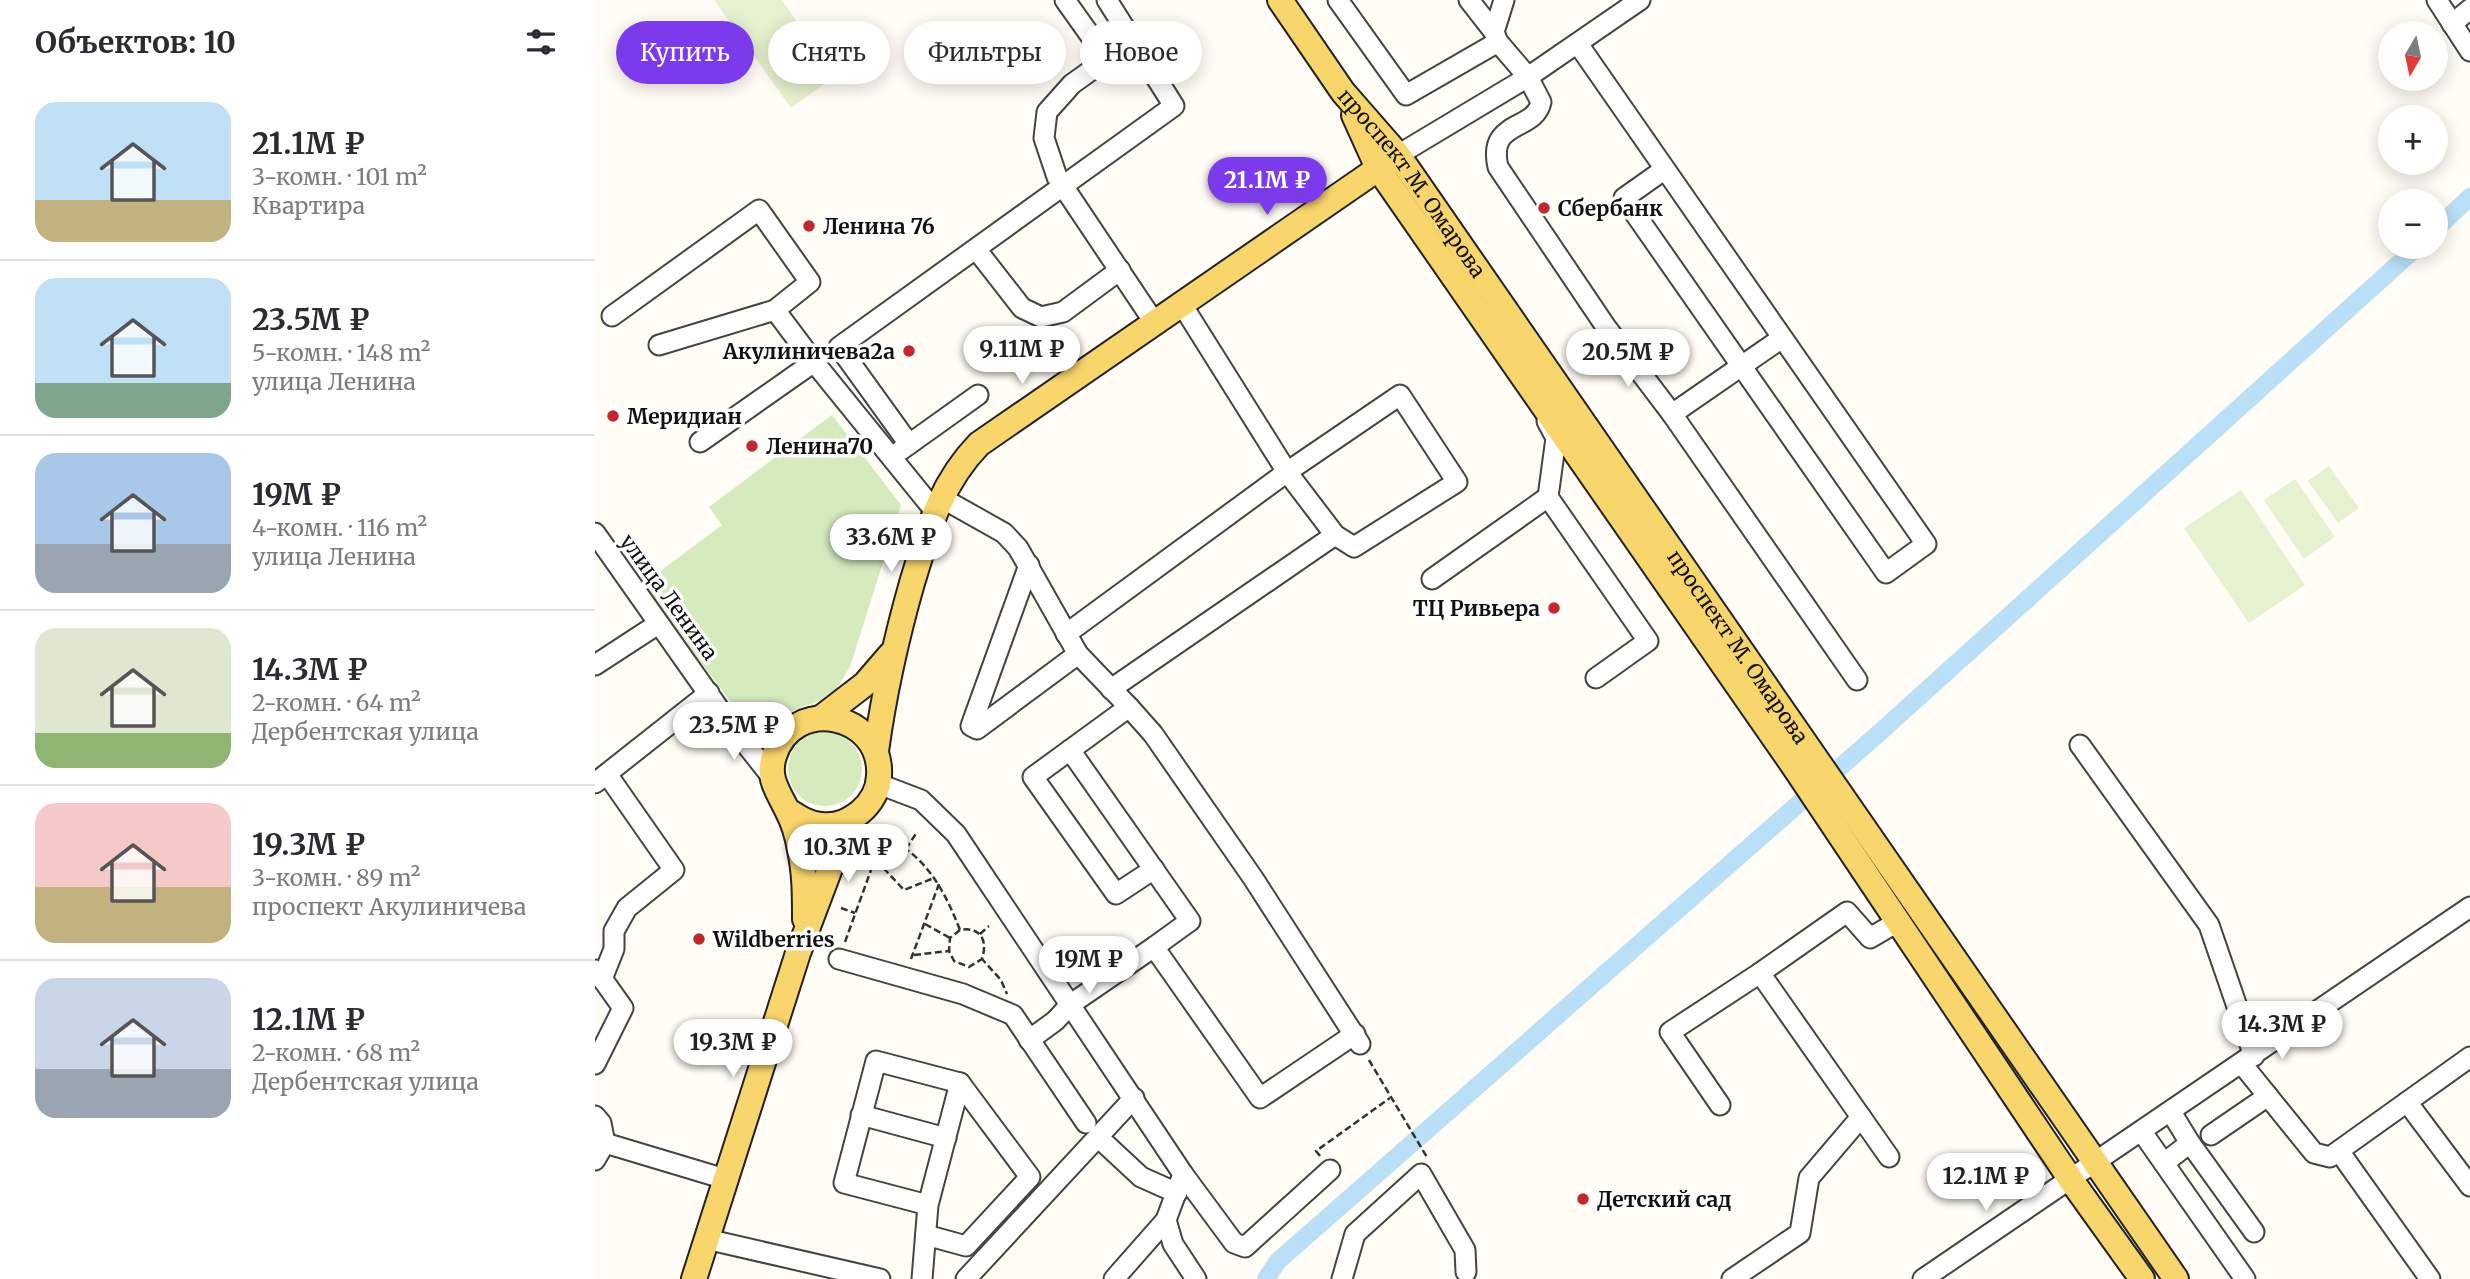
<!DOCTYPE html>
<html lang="ru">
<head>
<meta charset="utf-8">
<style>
  :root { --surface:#fff; --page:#f7f7f7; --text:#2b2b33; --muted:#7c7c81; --line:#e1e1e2; --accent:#7c3aed }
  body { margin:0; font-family:Merriweather,serif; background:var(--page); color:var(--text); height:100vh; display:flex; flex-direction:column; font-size:26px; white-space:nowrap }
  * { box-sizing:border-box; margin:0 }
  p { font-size:23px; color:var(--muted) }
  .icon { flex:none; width:38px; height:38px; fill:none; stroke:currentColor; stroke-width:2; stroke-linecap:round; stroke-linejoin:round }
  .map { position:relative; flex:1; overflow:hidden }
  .drawer { display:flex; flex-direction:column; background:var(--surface); width:595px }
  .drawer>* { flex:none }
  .guide { position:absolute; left:21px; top:21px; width:665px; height:63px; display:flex; gap:14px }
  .needle { width:46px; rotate:189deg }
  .tools { position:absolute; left:1783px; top:21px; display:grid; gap:14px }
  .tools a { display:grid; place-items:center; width:70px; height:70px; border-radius:50%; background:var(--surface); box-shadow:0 4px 18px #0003; font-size:35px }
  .price { position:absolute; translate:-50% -60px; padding:0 16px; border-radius:24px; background:#fff; color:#222; font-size:23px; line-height:46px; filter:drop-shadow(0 2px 4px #0008) }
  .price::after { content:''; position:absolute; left:50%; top:42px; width:21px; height:16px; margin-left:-10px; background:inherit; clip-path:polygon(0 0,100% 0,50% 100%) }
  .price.selected { background:var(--accent); color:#fff }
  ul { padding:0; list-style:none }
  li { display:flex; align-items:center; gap:21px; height:175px; padding:0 35px }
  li+li { border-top:2px solid var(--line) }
  li span { display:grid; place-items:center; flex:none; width:196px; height:140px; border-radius:21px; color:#555 }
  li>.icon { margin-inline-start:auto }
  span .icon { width:84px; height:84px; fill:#fffc; stroke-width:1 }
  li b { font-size:30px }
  h2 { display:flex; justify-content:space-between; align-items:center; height:84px; padding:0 35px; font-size:30px }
  .pill { padding:0 24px; border-radius:32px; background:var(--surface); box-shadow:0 4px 18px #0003; font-size:24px; line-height:63px }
  .pill.selected { background:var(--accent); color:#fff }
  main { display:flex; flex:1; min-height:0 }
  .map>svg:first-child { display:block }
  .green { fill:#d5ebbd }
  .pitch { fill:#e6f2cf }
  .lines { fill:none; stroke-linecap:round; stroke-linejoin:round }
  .canal { stroke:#b9e0f7; stroke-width:18 }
  .minor-casing { stroke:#444; stroke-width:23 }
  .major-casing { stroke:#222; stroke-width:28 }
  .path { stroke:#333; stroke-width:2.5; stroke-dasharray:7 3.5; stroke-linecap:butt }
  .minor { stroke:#fff; stroke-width:19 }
  .major { stroke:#f9d66b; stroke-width:24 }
  .poi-dot { fill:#c4262e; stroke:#fff; stroke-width:2.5 }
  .labels { text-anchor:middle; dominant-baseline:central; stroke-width:7; stroke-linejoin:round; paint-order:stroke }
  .street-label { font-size:21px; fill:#111; stroke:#fff }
  .poi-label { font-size:21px; font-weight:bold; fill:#111; stroke:#fff; text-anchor:start }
</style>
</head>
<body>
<main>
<section class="drawer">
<h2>Объектов: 10<svg class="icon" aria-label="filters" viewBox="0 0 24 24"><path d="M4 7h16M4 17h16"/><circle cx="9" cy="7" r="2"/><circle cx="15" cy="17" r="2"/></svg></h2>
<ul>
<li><span style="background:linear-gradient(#bfe0f5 70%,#c2b280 0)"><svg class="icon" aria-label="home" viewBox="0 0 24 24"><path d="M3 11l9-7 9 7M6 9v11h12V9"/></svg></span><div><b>21.1M ₽</b><p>3-комн. · 101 m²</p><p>Квартира</p></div></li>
<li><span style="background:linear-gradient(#bfe0f5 75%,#7fa58c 0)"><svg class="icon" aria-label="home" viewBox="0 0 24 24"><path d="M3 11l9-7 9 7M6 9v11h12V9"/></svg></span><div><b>23.5M ₽</b><p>5-комн. · 148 m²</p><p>улица Ленина</p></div></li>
<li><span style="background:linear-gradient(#a9c7e8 65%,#9aa5b1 0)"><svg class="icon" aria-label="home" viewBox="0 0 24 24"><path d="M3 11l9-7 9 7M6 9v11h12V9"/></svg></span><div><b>19M ₽</b><p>4-комн. · 116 m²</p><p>улица Ленина</p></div></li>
<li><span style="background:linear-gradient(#dfe7d0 75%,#8fb573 0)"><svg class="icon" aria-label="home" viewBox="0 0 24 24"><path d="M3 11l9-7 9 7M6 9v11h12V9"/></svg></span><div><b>14.3M ₽</b><p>2-комн. · 64 m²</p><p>Дербентская улица</p></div></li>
<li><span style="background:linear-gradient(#f6c9c9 60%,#c2b280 0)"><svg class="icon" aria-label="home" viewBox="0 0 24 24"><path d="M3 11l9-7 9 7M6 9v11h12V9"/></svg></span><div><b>19.3M ₽</b><p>3-комн. · 89 m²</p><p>проспект Акулиничева</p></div></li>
<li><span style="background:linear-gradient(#c9d6e8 65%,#9aa5b1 0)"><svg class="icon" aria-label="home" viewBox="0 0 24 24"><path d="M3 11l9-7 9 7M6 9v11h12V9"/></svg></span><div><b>12.1M ₽</b><p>2-комн. · 68 m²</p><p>Дербентская улица</p></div></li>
</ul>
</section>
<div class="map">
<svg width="1875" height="1279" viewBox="0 0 1875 1279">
  <rect width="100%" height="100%" fill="#fffdf5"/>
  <g class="green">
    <path d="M 237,415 L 306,505 L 255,667 L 241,689 L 223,701 L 185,716 L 168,716 L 151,711 L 136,702 L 47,585 L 127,525 L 114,507 Z"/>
    <circle cx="230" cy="769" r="37"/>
  </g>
  <g class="pitch">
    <path d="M 119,0 L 187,0 L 240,76 L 196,108 Z"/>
    <path d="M 1734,466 L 1764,508 L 1743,523 L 1713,481 Z"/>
    <path d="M 1700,479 L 1740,537 L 1709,559 L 1669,500 Z"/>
    <path d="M 1646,490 L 1710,585 L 1654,623 L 1589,528 Z"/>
  </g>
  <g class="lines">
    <g class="canal">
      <path d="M 1841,229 L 1875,197"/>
      <path d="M 671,1279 L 683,1261 L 1283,734 L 1822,247"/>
    </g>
    <g class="minor-casing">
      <g id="minor">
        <path d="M 470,0 L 512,59 L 477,84 L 452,112 L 449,138 L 462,177 L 559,322"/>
        <path d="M 743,0 L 811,95 L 903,42"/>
        <path d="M 874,0 L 899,32"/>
        <path d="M 909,0 L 899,32 L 903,42 L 933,77 L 946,102 C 940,132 892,119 903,167 L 1011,327 L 1077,414 L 1262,680"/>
        <path d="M 1842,0 L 1875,51"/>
        <path d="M 1857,24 L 1875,9"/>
        <path d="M 983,44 L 1331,544 L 1291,573 L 1029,198 L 1070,169"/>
        <path d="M 803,155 L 933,77 L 1045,0"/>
        <path d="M 381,249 L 427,308 L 446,317 L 468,312 L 525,270"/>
        <path d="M 17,316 L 164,210 L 215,282 L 180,310 L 219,362"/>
        <path d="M 64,345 L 180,310"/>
        <path d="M 1077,414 L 1187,338"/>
        <path d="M 952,421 L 961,438 L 953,497 L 1053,641 L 1001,678"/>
        <path d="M 105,442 L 219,362 L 339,510"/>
        <path d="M 314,444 L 244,347 L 579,106 L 512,0"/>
        <path d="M 306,450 L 383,395"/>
        <path d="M 345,497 L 409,533 L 423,548 L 483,654 L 534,707 L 475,750 L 595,921 L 559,947 L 665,1098 L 760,1034"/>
        <path d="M 0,533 L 134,723 L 176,776"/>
        <path d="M 434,565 L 376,726 L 382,729 L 483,654"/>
        <path d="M 837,579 L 953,497"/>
        <path d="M 471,634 L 692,472 L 805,395 L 862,482 L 759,547 L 740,535 L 692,472 L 586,303"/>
        <path d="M 0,665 L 63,624"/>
        <path d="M 516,689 L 740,535"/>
        <path d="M 534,707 L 558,734 L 658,878 L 765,1044"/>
        <path d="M 134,723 L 196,729"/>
        <path d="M 1485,745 L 1614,925 L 1659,1056"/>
        <path d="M 475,750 L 438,777 L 521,894 L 559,869"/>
        <path d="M 0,783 L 114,693"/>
        <path d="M 284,784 L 326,800 L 361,834 L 588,1174 L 571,1220 L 578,1244 L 601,1279"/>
        <path d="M 244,959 L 368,994 L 418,1015 L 491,1123"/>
        <path d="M 1165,973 L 1252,912 L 1275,938 L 1304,921"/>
        <path d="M 7,979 L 19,949 L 19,931 L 32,908 L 79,870 L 12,774"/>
        <path d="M 434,1040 L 460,1021 L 476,1004 L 559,947"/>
        <path d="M 0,1064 L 28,1008 L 1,970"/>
        <path d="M 1647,1064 L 1719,1153 L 1735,1157 L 1875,1057"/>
        <path d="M 1812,1102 L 1875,1186"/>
        <path d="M 1125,1105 L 1075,1032 L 1165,973 L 1266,1117 L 1214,1178 L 1205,1233 L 1137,1279"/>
        <path d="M 266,1115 L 351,1138"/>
        <path d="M 0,1116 L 6,1123 L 10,1143 L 0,1160"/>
        <path d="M 1266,1117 L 1294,1157"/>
        <path d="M 1547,1132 L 1650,1279"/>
        <path d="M 1616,1135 L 1673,1096"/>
        <path d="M 504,1138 L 546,1177 L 582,1193"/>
        <path d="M 10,1143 L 130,1179"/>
        <path d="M 1595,1143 L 1659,1232"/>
        <path d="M 1744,1151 L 1835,1279"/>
        <path d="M 1569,1163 L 1595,1143 L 1576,1112"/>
        <path d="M 588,1174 L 639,1243 L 650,1247 L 735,1170"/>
        <path d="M 331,1235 L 371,1246 L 435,1177 L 365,1083"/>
        <path d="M 111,1239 L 285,1279"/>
        <path d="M 327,1279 L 333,1205 L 365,1083 L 281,1061 L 249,1183 L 333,1205"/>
        <path d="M 371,1279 L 539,1098"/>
        <path d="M 519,1279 L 571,1220"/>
        <path d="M 747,1279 L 760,1234 L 826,1174 L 870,1250 L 871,1272"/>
        <path d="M 1328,1279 L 1875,907"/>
      </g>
    </g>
    <g class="major-casing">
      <g id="major">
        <path id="s1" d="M 685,0 L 748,92 L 803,155 L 1581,1279"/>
        <path d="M 759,115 L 783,168 L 1198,765 L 1476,1180 L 1547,1279"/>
        <path d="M 227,717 L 270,684 L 295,655"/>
        <path d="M 281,751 C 289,693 301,639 317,583 C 333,531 345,484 384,444 L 797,159"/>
        <path d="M 192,810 C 203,817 213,824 226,825 C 254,828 283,804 284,776 C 288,713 198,695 179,756 C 172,778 183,791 192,810 C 198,821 203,838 205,850 C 210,873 210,896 210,919"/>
        <path d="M 99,1279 L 203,953 L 240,855 L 257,818"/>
      </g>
    </g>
    <g class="path">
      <path d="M 311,849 L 322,832"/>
      <path d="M 262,853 L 280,859 L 309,890 L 339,878"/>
      <path d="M 246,908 L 260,913"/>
      <path d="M 330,924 L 355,938"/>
      <path d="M 365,930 L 355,938 L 354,951 L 359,961 L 374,967 L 387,959"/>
      <path d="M 385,934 L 394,926"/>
      <path d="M 250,942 L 280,859 L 286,848 L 300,842 C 334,861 351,894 365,930 C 386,926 393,941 387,959 L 406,980 L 412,994"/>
      <path d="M 319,955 L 354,951"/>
      <path d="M 316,959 L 344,884"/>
      <path d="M 137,1059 L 148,1063"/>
      <path d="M 774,1060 L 833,1159"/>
      <path d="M 725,1156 L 721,1151 L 795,1098"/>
    </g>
    <use href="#minor" class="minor"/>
    <use href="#major" class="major"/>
  </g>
  <g class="poi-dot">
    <circle cx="949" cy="208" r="7"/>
    <circle cx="214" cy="226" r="7"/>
    <circle cx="314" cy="351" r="7"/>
    <circle cx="18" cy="416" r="7"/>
    <circle cx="157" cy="446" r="7"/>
    <circle cx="959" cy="608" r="7"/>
    <circle cx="104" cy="939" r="7"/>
    <circle cx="988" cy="1199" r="7"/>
  </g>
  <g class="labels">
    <g class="street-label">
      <text stroke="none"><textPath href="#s1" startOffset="226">проспект М. Омарова</textPath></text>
      <text transform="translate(74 597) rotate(54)">улица Ленина</text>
      <text stroke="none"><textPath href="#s1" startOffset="793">проспект М. Омарова</textPath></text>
    </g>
    <g class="poi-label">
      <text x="963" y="208">Сбербанк</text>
      <text x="228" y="226">Ленина 76</text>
      <text x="300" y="351" text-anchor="end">Акулиничева2а</text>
      <text x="32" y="416">Меридиан</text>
      <text x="171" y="446">Ленина70</text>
      <text x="945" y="608" text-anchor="end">ТЦ Ривьера</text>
      <text x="118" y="939">Wildberries</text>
      <text x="1002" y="1199">Детский сад</text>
    </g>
  </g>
</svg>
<div class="tools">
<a><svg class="needle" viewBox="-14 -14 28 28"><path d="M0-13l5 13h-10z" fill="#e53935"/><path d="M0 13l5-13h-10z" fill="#7c7c81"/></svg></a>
<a>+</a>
<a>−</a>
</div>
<b class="price selected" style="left:672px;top:217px">21.1M ₽</b>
<b class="price" style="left:427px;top:386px">9.11M ₽</b>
<b class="price" style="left:1033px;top:389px">20.5M ₽</b>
<b class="price" style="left:296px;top:574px">33.6M ₽</b>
<b class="price" style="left:139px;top:762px">23.5M ₽</b>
<b class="price" style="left:253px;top:884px">10.3M ₽</b>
<b class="price" style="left:494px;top:996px">19M ₽</b>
<b class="price" style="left:1687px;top:1061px">14.3M ₽</b>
<b class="price" style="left:138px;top:1079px">19.3M ₽</b>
<b class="price" style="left:1391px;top:1213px">12.1M ₽</b>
<div class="guide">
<a class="pill selected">Купить</a>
<a class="pill">Снять</a>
<a class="pill">Фильтры</a>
<a class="pill">Новое</a>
</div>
</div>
</main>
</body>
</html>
